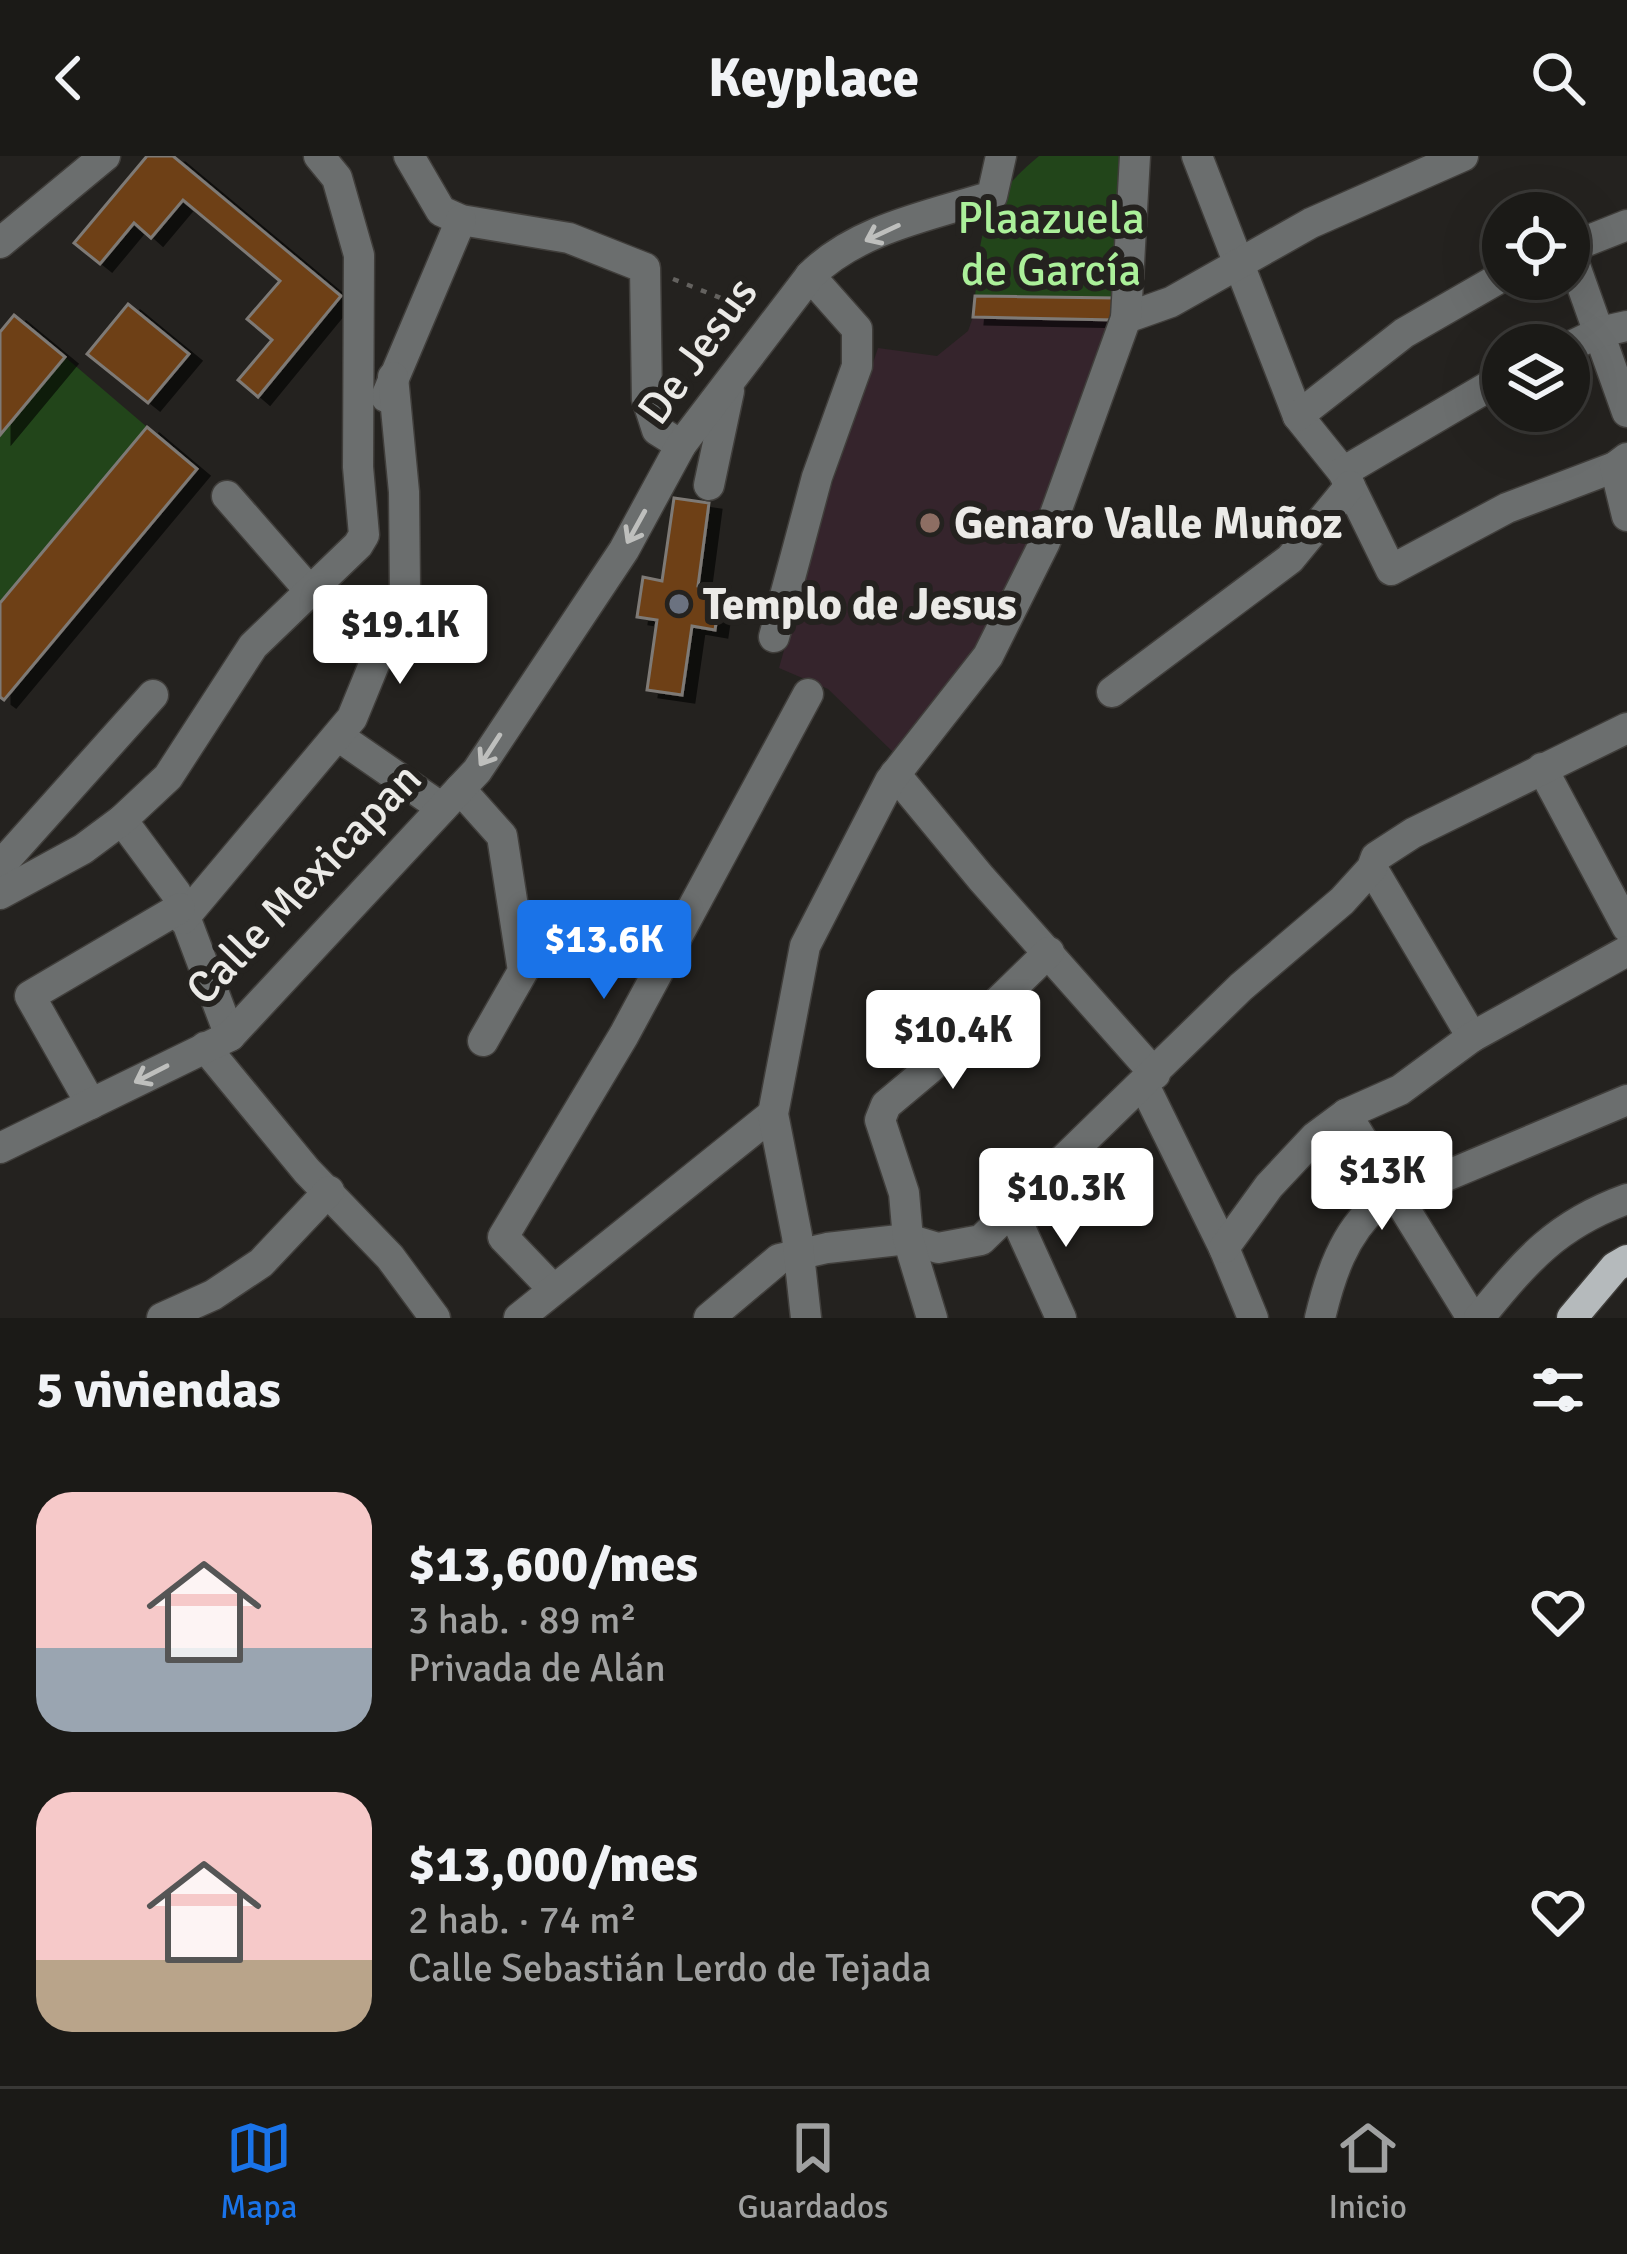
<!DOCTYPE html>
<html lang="es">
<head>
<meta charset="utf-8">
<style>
  :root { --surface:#1b1a17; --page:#242320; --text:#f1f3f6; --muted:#a0a1a1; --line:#393836; --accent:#1a73e8 }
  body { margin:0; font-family:Signika,sans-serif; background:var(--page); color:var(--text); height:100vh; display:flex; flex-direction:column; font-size:45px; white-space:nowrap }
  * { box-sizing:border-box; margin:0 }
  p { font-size:39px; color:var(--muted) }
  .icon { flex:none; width:66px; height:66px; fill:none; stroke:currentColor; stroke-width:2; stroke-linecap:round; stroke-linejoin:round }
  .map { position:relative; height:1162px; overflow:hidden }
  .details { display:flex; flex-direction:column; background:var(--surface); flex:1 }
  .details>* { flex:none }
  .controls { position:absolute; left:1482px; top:36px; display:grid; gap:24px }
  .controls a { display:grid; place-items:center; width:108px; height:108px; border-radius:50%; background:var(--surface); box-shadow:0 12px 48px #0002,0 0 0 3px var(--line); font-size:60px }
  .price { position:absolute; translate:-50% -102px; padding:0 27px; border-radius:12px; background:#fff; color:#222; font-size:39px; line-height:78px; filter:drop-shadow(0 3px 6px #0008) }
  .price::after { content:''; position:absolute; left:50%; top:72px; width:36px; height:27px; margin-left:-18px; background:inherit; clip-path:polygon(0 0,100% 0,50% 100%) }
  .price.selected { background:var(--accent); color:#fff }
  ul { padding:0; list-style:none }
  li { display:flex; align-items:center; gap:36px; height:300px; padding:0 36px }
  li span { display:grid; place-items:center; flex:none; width:336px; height:240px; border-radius:36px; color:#555 }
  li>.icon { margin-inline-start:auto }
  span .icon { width:144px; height:144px; fill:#fffc; stroke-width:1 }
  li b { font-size:51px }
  h2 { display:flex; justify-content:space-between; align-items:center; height:144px; padding:0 36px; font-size:51px }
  header { display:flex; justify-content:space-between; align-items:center; height:156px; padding:0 36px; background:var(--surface); font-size:54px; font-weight:700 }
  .menu { display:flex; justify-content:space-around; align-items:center; height:168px; border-top:3px solid var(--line); background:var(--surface); font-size:33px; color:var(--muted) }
  .menu a { display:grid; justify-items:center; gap:6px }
  .menu .selected { color:var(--accent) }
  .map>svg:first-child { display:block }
  .education { fill:#35242c }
  .green { fill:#22451a }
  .building { fill:#6e4117; stroke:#7e7a76; stroke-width:3; filter:url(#shadow) }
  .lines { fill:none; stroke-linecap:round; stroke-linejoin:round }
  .minor-casing { stroke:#403e3b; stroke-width:33 }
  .major-casing { stroke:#403e3b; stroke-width:33 }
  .path { stroke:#64625f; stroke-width:4.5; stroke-dasharray:6 9; stroke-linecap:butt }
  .minor { stroke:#6b6e6e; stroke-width:30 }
  .major { stroke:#b5babc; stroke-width:30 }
  .oneway { stroke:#bebfbd }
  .education-dot { fill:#8d6e63; stroke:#24221f; stroke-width:4.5 }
  .worship-dot { fill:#6b7280; stroke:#24221f; stroke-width:4.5 }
  .labels { text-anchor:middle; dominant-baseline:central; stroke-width:12; stroke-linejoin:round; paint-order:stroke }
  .park-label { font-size:45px; fill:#abf09a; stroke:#24221f }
  .street-label { font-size:45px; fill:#ebeae7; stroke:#24221f }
  .poi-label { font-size:45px; font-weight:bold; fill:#ebeae7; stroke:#24221f; text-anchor:start }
</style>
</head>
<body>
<header><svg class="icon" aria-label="back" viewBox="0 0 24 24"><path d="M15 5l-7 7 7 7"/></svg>Keyplace<svg class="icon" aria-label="search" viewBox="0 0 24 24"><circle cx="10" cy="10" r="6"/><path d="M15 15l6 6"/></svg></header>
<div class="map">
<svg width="1627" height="1162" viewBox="0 0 1627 1162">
  <defs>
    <filter id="shadow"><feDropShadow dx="12" dy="7" stdDeviation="0" flood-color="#0009"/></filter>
  </defs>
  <rect width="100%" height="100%" fill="#24221f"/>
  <path class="education" d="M 973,161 L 1116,164 L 1036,379 L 973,496 L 894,597 L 828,533 L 779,512 L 823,355 L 878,192 L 937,200 L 968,175 Z"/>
  <g class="green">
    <path d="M 1039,0 L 1128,0 L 1116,164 L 973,161 C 982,82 973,55 1039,0 Z"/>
    <path d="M 65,201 L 147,271 L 0,447 L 0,279 Z"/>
  </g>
  <g class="building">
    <path d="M 147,0 L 173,0 L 341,140 L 258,241 L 238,224 L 272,184 L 247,163 L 280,125 L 183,44 L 151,82 L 134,67 L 100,108 L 74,87 Z"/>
    <path d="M 975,140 L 1117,142 L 1116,164 L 973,161 Z"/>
    <path d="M 128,148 L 189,198 L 148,247 L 87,198 Z"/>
    <path d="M 14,159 L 65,201 L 0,279 L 0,176 Z"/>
    <path d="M 147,271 L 197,313 L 4,544 L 0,541 L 0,447 Z"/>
    <path d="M 674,342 L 709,347 L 698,430 L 721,434 L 715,474 L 692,470 L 682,539 L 647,534 L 657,464 L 637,461 L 643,421 L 662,425 Z"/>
  </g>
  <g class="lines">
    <g class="minor-casing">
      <g id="minor">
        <path d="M 409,0 L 441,55 L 461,64 L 569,82 L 645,112 L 647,243 L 657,274 L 681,289"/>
        <path d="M 1197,0 L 1298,260 L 1343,316 L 1391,414 L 1507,352 L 1615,311"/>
        <path d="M 0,87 L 105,0"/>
        <path d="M 1569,92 L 1627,69"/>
        <path d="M 1569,93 L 1627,256"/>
        <path d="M 1126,162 L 1171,146 L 1311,67 L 1463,0"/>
        <path d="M 1569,191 L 1600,176 L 1627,170"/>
        <path d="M 386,241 L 461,64"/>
        <path d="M 1298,260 L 1404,177 L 1503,120"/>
        <path d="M 1627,302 L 1615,311 L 1627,360"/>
        <path d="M 1343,316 L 1503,222"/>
        <path d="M 709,329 L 729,235"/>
        <path d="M 227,340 L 310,435"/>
        <path d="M 774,481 L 817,321 L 857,210 L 857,173 L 810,120"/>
        <path d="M 1112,536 L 1290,403 L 1350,330"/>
        <path d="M 338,580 L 442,652"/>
        <path d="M 1542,612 L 1627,771"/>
        <path d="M 895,618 L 981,722 L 1155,918"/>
        <path d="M 460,633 L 502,680 L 523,815 L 483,885"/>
        <path d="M 122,664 L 176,737 L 230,880"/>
        <path d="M 0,710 L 153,539"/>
        <path d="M 1372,712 L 1472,881"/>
        <path d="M 0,738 L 83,693 L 122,664 L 168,621 L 253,490 L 358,389 L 364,379 L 358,311 L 359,99 L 337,22 L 319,0"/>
        <path d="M 183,763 L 352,562 L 405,433 L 404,336 L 393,221"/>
        <path d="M 205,891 L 307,1015 L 390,1101 L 435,1162"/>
        <path d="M 1143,927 L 1224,1092 L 1253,1162"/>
        <path d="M 91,948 L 30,840 L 180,752"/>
        <path d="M 1346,958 L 1472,1162"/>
        <path d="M 0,992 L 230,880 L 460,633 L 477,615 L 624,394 L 681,289 L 810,120 C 856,73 932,59 992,40 L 1001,0"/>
        <path d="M 1012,1054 L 1061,1162"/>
        <path d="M 1224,1092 L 1269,1030 L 1315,981 L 1346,958 L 1400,934 L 1472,881 L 1627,795"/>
        <path d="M 553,1133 L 503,1081 L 624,879 L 808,538"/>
        <path d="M 162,1162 L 213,1139 L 261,1107 L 329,1035"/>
        <path d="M 519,1162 L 773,958"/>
        <path d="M 709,1162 L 779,1103 L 827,1092 L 908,1083 L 938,1092 L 981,1084 L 1241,831 L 1342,745 L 1372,712 L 1376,701 L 1413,677 L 1627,572"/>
        <path d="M 806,1162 L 797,1080 L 773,958 L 805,790 L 890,625 L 988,500 L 1045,386 L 1126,162 L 1135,0"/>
        <path d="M 932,1162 L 908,1083 L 904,1037 L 880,964 L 886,949 L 929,913 L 1049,796"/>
        <path d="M 1320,1162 C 1330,1120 1344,1077 1377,1049 L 1627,944"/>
        <path d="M 1479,1162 C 1526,1105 1555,1069 1627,1043"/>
      </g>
    </g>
    <g class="major-casing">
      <path id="major" d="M 1572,1162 L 1615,1111 L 1627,1104"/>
    </g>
    <path class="path" d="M 673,123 L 731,146 L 744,156"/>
    <use href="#minor" class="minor"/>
    <use href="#major" class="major"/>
  </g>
  <defs><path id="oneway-shaft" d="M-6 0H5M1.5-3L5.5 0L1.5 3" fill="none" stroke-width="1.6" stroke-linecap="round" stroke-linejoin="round" transform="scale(3)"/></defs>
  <g class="oneway">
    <use href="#oneway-shaft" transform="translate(882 77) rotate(155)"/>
    <use href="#oneway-shaft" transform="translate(636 371) rotate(119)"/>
    <use href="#oneway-shaft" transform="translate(490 594) rotate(123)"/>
    <use href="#oneway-shaft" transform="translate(151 918) rotate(153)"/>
  </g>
  <circle class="education-dot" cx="930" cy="367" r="12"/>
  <circle class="worship-dot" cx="679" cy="448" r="12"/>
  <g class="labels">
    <g class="park-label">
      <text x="1051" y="62">Plaazuela<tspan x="1051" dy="52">de García</tspan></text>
    </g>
    <g class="street-label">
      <text transform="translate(698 195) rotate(-54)">De Jesus</text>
      <text transform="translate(304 728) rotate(-46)">Calle Mexicapan</text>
    </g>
    <g class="poi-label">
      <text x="954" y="367">Genaro Valle Muñoz</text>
      <text x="703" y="448">Templo de Jesus</text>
    </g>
  </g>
</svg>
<div class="controls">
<a><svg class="icon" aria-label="locate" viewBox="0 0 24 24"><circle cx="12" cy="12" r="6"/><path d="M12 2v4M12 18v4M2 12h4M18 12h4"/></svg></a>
<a><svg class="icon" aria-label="layers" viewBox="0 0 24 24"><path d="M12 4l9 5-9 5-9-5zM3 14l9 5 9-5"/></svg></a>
</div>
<b class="price" style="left:400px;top:531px">$19.1K</b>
<b class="price selected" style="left:604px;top:846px">$13.6K</b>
<b class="price" style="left:953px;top:936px">$10.4K</b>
<b class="price" style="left:1382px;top:1077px">$13K</b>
<b class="price" style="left:1066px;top:1094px">$10.3K</b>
</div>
<section class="details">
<h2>5 viviendas<svg class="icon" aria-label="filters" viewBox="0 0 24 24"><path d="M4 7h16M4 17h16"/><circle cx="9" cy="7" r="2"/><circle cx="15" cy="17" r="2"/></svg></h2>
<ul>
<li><span style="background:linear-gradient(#f6c9c9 65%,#9aa5b1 0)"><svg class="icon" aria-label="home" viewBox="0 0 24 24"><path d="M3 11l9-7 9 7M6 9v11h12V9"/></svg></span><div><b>$13,600/mes</b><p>3 hab. · 89 m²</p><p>Privada de Alán</p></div><svg class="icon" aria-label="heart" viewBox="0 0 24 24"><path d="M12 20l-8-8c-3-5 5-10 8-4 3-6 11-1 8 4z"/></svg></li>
<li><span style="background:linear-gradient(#f6c9c9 70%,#b9a48a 0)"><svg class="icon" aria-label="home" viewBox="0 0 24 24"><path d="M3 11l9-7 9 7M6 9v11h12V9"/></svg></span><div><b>$13,000/mes</b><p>2 hab. · 74 m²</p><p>Calle Sebastián Lerdo de Tejada</p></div><svg class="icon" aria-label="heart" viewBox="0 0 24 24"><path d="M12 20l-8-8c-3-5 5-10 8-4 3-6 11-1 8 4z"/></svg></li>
</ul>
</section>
<nav class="menu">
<a class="selected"><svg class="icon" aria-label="map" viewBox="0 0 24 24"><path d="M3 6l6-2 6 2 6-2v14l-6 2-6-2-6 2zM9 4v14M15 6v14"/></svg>Mapa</a>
<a><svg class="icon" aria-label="saved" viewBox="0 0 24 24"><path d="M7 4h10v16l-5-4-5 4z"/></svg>Guardados</a>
<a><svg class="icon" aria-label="home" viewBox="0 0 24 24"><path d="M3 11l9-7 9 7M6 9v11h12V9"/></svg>Inicio</a>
</nav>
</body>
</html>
